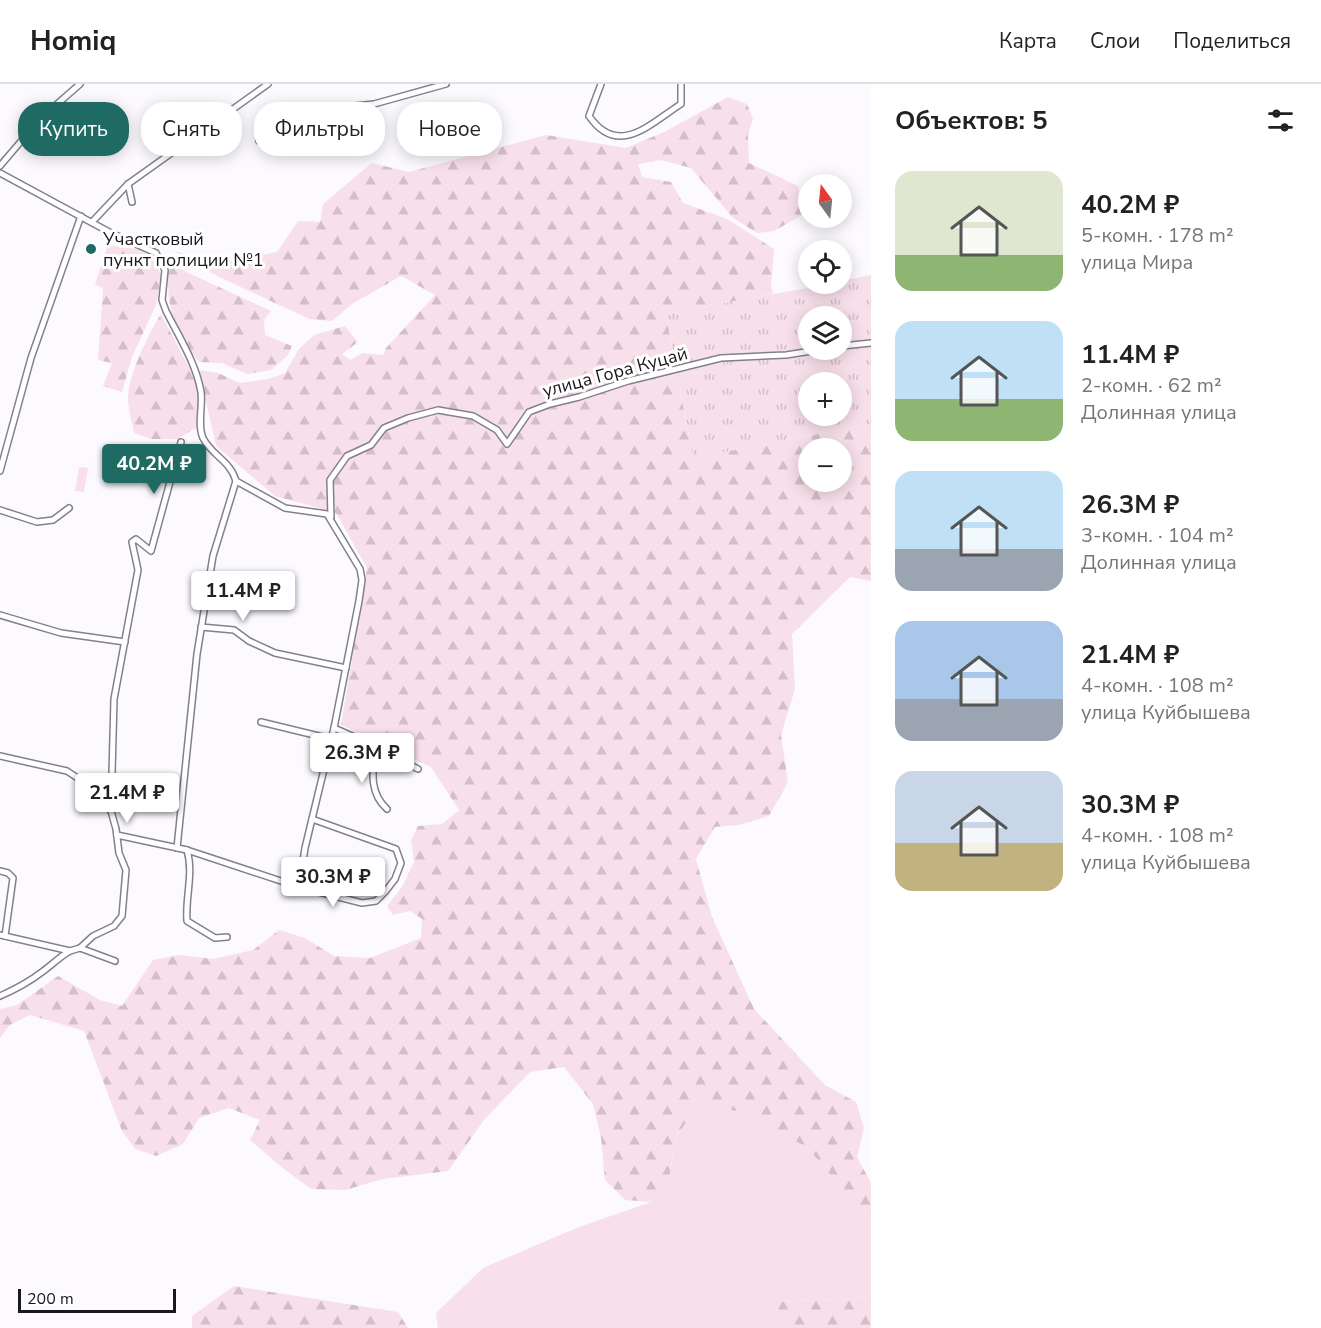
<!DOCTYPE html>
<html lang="ru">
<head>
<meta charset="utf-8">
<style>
  :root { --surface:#fff; --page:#f2f2f2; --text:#222; --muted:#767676; --line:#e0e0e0; --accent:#206a64 }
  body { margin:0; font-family:"Nunito Sans",sans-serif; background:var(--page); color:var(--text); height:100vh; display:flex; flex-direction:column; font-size:22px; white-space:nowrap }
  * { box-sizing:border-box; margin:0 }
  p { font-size:20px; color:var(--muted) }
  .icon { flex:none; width:33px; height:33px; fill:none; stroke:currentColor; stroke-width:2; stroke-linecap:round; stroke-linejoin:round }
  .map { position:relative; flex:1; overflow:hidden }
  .sheet { display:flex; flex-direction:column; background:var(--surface); width:450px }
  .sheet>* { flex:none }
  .guide { position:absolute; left:18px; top:18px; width:570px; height:54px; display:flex; gap:12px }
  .needle { width:39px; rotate:345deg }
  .fabs { position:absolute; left:798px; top:90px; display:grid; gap:12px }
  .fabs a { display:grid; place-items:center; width:54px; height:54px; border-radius:50%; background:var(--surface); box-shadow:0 3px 15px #0003; font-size:30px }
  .scale { position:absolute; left:18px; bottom:15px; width:158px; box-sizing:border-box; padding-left:6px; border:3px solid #1a181c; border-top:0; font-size:16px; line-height:21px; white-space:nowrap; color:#1a181c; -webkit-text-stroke:4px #fff; paint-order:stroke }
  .price { position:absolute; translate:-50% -51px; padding:0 14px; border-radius:6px; background:#fff; color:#222; font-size:20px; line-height:39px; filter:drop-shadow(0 2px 3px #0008) }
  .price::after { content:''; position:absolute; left:50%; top:36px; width:18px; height:14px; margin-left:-9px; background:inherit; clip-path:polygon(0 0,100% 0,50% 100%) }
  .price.active { background:var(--accent); color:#fff }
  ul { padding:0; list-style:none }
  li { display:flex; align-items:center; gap:18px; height:150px; padding:0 24px }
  li span { display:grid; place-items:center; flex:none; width:168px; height:120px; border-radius:18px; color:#555 }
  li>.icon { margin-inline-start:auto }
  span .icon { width:72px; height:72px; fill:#fffc; stroke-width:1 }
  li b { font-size:26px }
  h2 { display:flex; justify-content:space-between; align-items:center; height:72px; padding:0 24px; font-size:26px }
  .chip { padding:0 21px; border-radius:24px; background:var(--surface); box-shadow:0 3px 15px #0003; font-size:21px; line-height:54px }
  .chip.active { background:var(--accent); color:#fff }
  header { display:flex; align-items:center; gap:36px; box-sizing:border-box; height:84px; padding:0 30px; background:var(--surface); border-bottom:2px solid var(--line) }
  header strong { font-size:28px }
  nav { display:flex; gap:33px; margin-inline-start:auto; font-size:21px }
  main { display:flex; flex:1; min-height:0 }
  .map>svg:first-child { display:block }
  .green { fill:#f8e0eb }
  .forest { fill:url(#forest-firs); fill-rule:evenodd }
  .park { fill:url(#park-tufts); fill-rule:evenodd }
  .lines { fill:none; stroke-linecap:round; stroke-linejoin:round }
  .minor-casing { stroke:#84808b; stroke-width:8 }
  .minor { stroke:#fff; stroke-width:5 }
  .poi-dot { fill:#206a64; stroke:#fff; stroke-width:2 }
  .labels { text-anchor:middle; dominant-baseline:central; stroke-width:6; stroke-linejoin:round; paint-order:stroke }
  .poi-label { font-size:18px; fill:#1a181c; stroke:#fff; text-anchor:start }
  .street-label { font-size:18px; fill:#1a181c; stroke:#fff }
</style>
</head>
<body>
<header>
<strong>Homiq</strong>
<nav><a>Карта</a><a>Слои</a><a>Поделиться</a></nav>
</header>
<main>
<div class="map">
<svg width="871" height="1244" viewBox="0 0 871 1244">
  <defs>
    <pattern id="forest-firs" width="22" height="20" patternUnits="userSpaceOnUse" patternTransform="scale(1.5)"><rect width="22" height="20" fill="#f8e0eb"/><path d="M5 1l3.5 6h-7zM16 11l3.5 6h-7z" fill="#d4bfc9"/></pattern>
    <pattern id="park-tufts" width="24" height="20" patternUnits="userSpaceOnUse" patternTransform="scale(1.5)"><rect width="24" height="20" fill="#f8e0eb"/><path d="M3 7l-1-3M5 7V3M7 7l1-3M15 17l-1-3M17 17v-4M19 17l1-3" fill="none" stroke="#d4bfc9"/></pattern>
  </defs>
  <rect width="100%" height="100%" fill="#fcfaff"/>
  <g class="green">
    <path d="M 79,383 L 88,384 L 84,408 L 75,407 Z"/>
    <path d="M 701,1019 L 744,1029 L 809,1064 L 871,1139 L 871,1213 L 780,1218 L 773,1244 L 438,1244 L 436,1229 L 483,1184 L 579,1143 L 651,1118 L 670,1090 L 676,1052 Z"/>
  </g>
  <g class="forest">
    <path d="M 728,13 L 747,20 L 753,35 L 748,51 L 749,79 L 798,102 L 804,130 L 774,147 L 757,149 L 733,134 L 691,84 L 661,76 L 638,80 L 642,93 L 671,98 L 683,119 L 727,135 L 774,165 L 771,203 L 773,210 L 666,230 L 693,374 L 871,340 L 871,497 L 850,493 L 792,550 L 795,605 L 781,651 L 788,698 L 769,732 L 739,741 L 715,743 L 696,775 L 712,833 L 754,925 L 825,1001 L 856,1018 L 864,1044 L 857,1073 L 871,1099 L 871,1139 L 808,1064 L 744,1029 L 701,1019 L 676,1052 L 670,1090 L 651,1118 L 625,1116 L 605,1096 L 601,1054 L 593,1020 L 564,983 L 530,988 L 484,1036 L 448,1087 L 383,1095 L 345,1106 L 311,1105 L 284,1085 L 250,1056 L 260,1036 L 229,1024 L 199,1034 L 183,1060 L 156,1072 L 135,1065 L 122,1047 L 84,947 L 30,931 L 10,941 L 0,954 L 0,925 L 17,921 L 58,892 L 100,916 L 122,922 L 153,876 L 179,871 L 213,875 L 253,866 L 279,846 L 305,854 L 334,872 L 370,874 L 421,854 L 422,835 L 410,827 L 393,831 L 387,822 L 402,803 L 414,778 L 411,756 L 418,742 L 442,740 L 459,726 L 431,683 L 341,641 L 367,484 L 336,429 L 275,412 L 216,362 L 199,286 L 218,289 L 240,299 L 268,295 L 285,289 L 299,265 L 314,251 L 345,242 L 358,258 L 342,270 L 350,276 L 363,269 L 383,271 L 386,264 L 435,211 L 401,192 L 352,220 L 332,237 L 309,235 L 219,193 L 174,167 L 220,179 L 277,168 L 298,137 L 320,138 L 323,120 L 372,79 L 409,88 L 546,51 L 626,64 L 664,48 ZM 808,364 L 842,364 L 842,398 L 808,398 Z"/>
    <path d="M 108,161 L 136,165 L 155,174 L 161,192 L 156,221 L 132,273 L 122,308 L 103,302 L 112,279 L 98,276 L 103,205 L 95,200 Z"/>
    <path d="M 169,180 L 271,227 L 264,236 L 265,251 L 292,262 L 288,271 L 271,286 L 247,290 L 222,279 L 200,278 C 173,252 165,216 169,180 Z"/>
    <path d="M 161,230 L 191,287 L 199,312 L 197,343 L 178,355 L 151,355 L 134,349 C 132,339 129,328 128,317 C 126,295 149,249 161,230 Z"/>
    <path d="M 234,1202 L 398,1228 L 408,1244 L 192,1244 L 192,1232 Z"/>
    <path d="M 871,1213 L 871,1244 L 773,1244 L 780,1218 Z"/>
  </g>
  <path class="park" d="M 871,191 L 871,340 L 693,374 L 666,230 L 828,200 L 842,200 L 842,197 ZM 808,232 L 842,232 L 842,266 L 808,266 ZM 808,298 L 842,298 L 842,332 L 808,332 Z"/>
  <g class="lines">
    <g class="minor-casing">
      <g id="minor">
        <path d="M 601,0 L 589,32 C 618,74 650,40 681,20 L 681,0"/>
        <path d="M 259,57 L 272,48 L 326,25 L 374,20 L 446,0"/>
        <path d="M 0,82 L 40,35 L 80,0"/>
        <path d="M 0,89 L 111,149 L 156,169 L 165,186 L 162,216 L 166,227 C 179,253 196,279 201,308 C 203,322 197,341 203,354 C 212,372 230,376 236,397 L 285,424 L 327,430 L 360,485 L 362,496 L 359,517 L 334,644 L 305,764 L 299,803"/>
        <path d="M 128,100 L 132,118"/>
        <path d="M 92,138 L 128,100 L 268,0"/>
        <path d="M 842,262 L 871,259"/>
        <path d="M 0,387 L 31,274 L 81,132"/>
        <path d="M 0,426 L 37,438 L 53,436 L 69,424"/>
        <path d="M 331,433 L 330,396 L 347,372 L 371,361 L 384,344 L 408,334 L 438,326 L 473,332 L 497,346 L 507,360 L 529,328 L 550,320 L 579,313 L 628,297 L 721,274 L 786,271 L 818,266"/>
        <path d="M 0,531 L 61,549 L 125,558"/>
        <path d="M 201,543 L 234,546 L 249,557 L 275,569 L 346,584"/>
        <path d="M 261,638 L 331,655"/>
        <path d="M 334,644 L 375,662 L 418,685"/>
        <path d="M 375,662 C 373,685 368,708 387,725"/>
        <path d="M 0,672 L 67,687 L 82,697 L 111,727 L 116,745 L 119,769 L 126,786 L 122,832 L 114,842 L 93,852 L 80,864"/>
        <path d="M 111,727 L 114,615 L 138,486 L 132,458 L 136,455 L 151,467 L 181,358"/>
        <path d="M 117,751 L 187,766 L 299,803 L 362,819 L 376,817 L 385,808 L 395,795 L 401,779 L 396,765 L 312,735"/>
        <path d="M 177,764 L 197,570 L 213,472 L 236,397"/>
        <path d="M 187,766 C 194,790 185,813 187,837 L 215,854 L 227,853"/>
        <path d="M 0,787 L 8,789 L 13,794 L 5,852"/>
        <path d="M 0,851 L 70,867 L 80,864 L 115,877"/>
        <path d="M 0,912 C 16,905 29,898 42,888 C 52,881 59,873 70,867"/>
      </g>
    </g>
    <use href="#minor" class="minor"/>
  </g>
  <circle class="poi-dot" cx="91" cy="165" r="6"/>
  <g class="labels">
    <g class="poi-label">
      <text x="103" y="155">Участковый<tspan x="103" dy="21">пункт полиции №1</tspan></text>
    </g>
    <g class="street-label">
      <text transform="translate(615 288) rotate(-15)">улица Гора Куцай</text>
    </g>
  </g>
</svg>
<div class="fabs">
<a><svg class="needle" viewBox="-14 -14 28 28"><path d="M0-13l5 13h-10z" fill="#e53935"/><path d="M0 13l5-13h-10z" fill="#767676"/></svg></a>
<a><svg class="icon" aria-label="locate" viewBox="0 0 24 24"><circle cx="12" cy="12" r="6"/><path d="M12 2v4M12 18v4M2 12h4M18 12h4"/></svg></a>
<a><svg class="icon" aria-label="layers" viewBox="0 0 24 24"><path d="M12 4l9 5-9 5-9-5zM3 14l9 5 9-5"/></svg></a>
<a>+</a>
<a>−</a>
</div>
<div class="scale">200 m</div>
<b class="price active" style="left:154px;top:411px">40.2M ₽</b>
<b class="price" style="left:243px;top:538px">11.4M ₽</b>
<b class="price" style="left:362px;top:700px">26.3M ₽</b>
<b class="price" style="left:127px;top:740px">21.4M ₽</b>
<b class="price" style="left:333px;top:824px">30.3M ₽</b>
<div class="guide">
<a class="chip active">Купить</a>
<a class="chip">Снять</a>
<a class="chip">Фильтры</a>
<a class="chip">Новое</a>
</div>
</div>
<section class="sheet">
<h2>Объектов: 5<svg class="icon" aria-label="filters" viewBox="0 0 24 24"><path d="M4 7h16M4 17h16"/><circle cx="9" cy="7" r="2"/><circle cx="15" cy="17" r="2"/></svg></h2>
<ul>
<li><span style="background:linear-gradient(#dfe7d0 70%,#8fb573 0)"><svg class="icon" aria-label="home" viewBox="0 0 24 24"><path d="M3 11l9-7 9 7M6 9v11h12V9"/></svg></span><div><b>40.2M ₽</b><p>5-комн. · 178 m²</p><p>улица Мира</p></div></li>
<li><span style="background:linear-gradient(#bfe0f5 65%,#8fb573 0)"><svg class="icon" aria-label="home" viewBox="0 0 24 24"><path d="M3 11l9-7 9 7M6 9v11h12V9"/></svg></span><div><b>11.4M ₽</b><p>2-комн. · 62 m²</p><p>Долинная улица</p></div></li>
<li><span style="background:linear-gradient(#bfe0f5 65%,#9aa5b1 0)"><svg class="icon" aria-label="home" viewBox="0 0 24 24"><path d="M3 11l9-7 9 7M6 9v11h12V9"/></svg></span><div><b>26.3M ₽</b><p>3-комн. · 104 m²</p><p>Долинная улица</p></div></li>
<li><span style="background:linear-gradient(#a9c7e8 65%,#9aa5b1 0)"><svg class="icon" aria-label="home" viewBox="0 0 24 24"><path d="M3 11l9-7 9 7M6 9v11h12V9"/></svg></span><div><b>21.4M ₽</b><p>4-комн. · 108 m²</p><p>улица Куйбышева</p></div></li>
<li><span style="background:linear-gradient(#c9d6e8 60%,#c2b280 0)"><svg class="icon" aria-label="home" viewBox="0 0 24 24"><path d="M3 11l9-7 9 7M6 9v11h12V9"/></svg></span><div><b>30.3M ₽</b><p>4-комн. · 108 m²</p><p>улица Куйбышева</p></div></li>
</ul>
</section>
</main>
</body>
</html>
